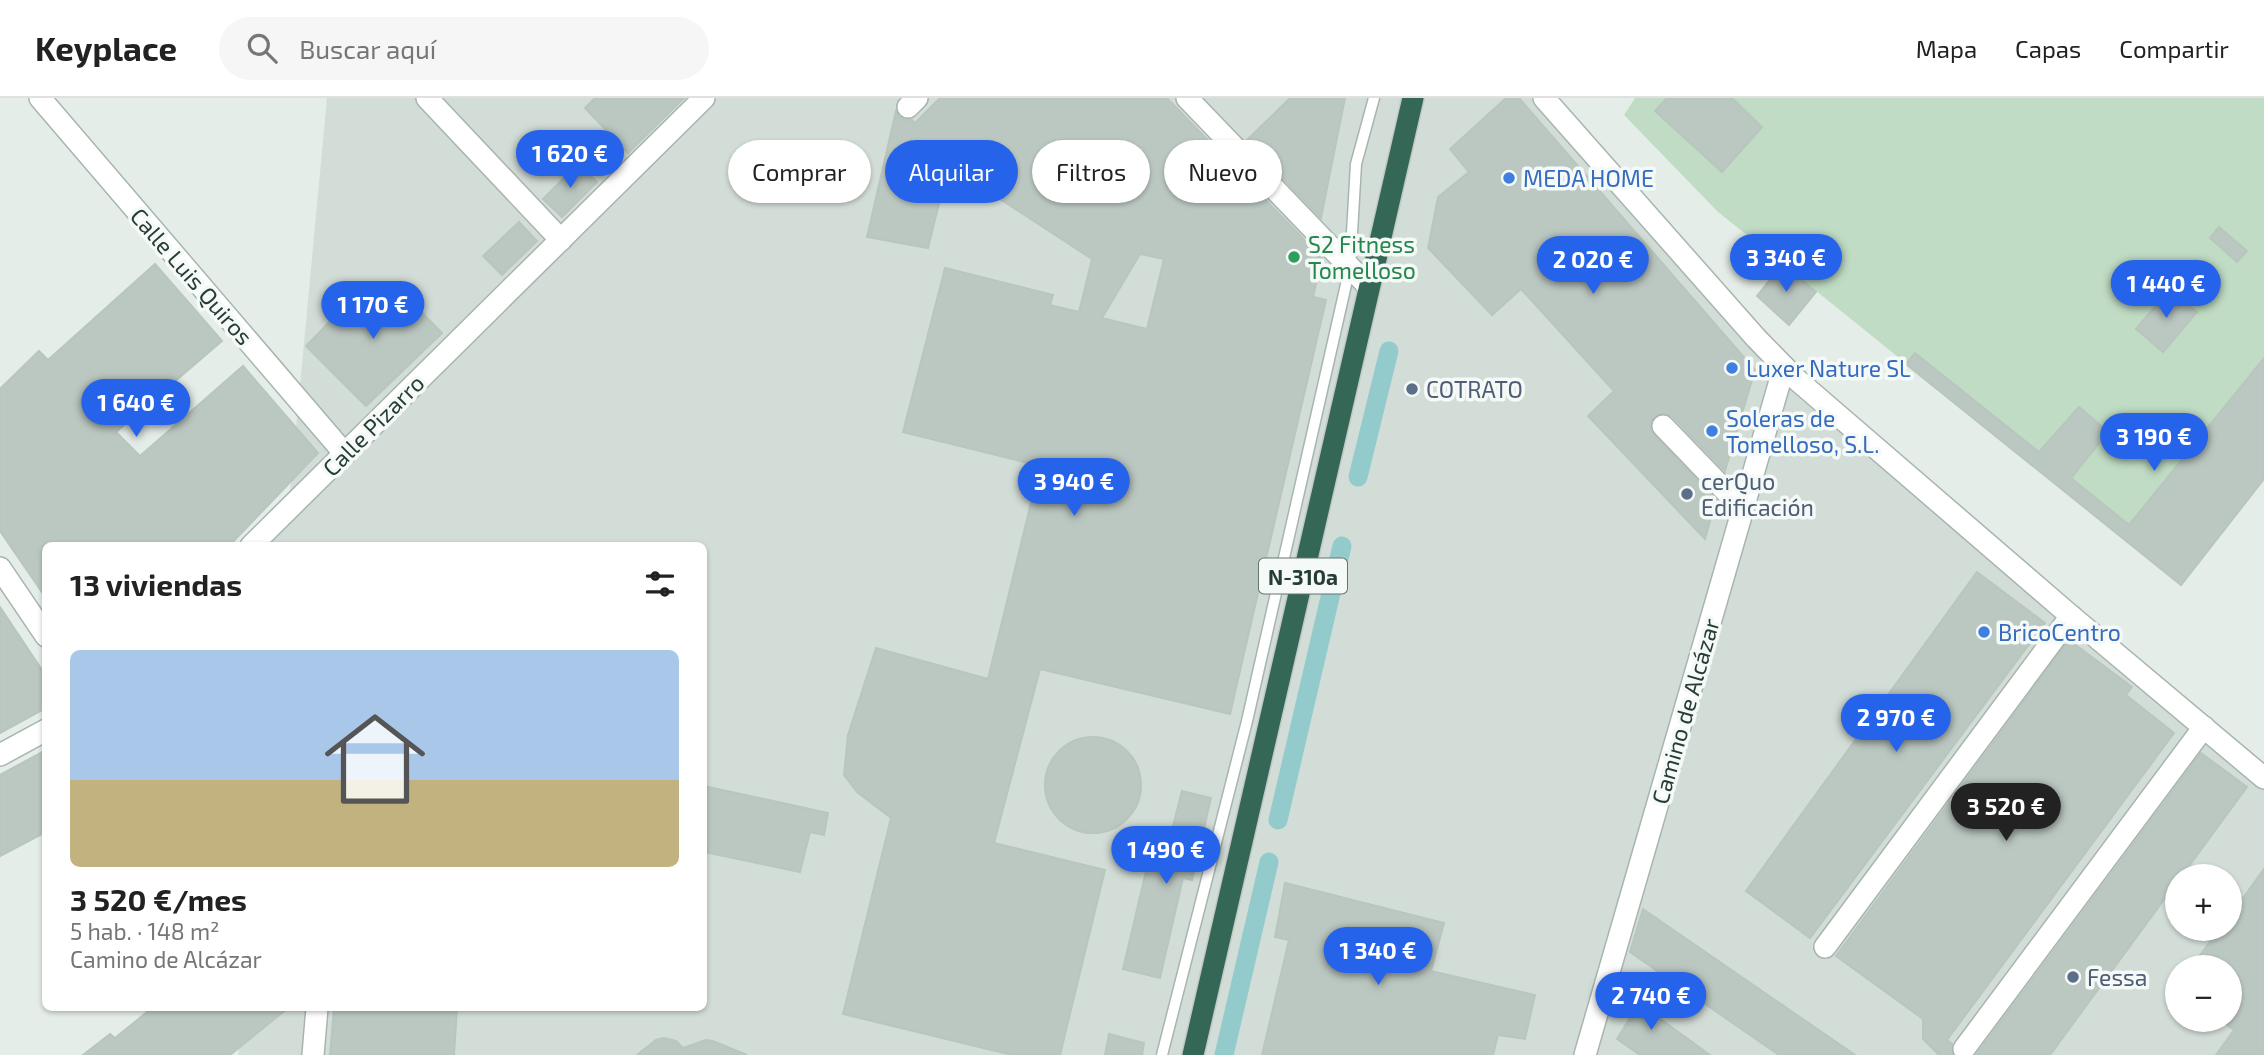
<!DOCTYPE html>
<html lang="es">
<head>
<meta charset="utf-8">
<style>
  :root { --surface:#fff; --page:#f6f6f6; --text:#222; --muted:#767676; --line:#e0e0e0; --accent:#2563eb }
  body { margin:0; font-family:"Exo 2",sans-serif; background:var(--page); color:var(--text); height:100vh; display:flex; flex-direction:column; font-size:26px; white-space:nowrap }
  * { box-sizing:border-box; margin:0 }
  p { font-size:23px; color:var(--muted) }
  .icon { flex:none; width:38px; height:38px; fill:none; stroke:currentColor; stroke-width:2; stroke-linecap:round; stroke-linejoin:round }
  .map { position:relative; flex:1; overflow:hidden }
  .details { position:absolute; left:42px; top:444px; width:665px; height:469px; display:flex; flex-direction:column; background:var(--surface); border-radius:10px; box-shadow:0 2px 5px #0004 }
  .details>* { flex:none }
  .top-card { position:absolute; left:728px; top:42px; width:665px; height:63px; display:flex; gap:14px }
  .buttons { position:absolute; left:2165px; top:766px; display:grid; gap:14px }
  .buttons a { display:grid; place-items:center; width:77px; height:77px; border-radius:50%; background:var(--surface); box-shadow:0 2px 5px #0004; font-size:35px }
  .price { position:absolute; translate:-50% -60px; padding:0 16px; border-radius:24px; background:var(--accent); color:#fff; font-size:23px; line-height:46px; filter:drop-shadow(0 2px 4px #0008) }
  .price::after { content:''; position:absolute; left:50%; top:42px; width:21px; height:16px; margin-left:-10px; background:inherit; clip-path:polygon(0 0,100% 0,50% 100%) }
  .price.on { background:#222; color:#fff }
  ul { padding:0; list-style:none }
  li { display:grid; align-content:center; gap:14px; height:371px; padding:0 28px }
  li+li { border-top:2px solid var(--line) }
  li span { display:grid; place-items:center; height:217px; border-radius:10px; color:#555 }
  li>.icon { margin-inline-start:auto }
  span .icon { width:126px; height:126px; fill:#fffc; stroke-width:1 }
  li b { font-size:30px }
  h2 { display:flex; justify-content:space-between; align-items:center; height:84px; padding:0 28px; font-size:30px }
  .tag { padding:0 24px; border-radius:32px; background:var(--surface); box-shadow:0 2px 5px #0004; font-size:24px; line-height:63px }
  .tag.on { background:var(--accent); color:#fff }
  header { display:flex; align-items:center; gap:42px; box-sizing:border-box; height:98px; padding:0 35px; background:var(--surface); border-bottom:2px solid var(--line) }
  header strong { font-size:33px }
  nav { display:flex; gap:38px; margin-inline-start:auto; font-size:24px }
  .search { width:490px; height:63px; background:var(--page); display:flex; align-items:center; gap:18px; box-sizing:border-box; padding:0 24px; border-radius:38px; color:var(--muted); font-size:26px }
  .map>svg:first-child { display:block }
  .built { fill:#d3ddd7; fill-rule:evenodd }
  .green { fill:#c0dcc4 }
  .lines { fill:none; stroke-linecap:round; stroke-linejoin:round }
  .canal { stroke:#93cbcc; stroke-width:19 }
  .building { fill:#bbc7c1; stroke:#b8c6be; stroke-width:2; fill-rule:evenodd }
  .lane-casing { stroke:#a8b5ae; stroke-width:13 }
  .street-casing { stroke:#a8b5ae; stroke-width:24 }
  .highway-casing { stroke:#c2c9c6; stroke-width:24 }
  .lane { stroke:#fff; stroke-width:10 }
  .street { stroke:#fff; stroke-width:21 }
  .highway { stroke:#346756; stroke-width:21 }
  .shop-dot { fill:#3f7fe0; stroke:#f5f9f7; stroke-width:2.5 }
  .leisure-dot { fill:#2e9e5b; stroke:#f5f9f7; stroke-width:2.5 }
  .service-dot { fill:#5c6f8a; stroke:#f5f9f7; stroke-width:2.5 }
  .labels { text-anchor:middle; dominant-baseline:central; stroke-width:7; stroke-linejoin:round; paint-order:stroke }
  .shield { fill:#f5f9f7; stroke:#64756e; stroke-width:2 }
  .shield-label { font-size:21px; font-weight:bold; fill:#263d34 }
  .shop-label { font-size:23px; fill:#366cbe; stroke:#f5f9f7; text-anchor:start }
  .leisure-label { font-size:23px; fill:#27864d; stroke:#f5f9f7; text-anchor:start }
  .street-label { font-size:23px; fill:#263d34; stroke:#f5f9f7 }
  .service-label { font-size:23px; fill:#4e5e75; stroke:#f5f9f7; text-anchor:start }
</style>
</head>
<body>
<header>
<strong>Keyplace</strong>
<div class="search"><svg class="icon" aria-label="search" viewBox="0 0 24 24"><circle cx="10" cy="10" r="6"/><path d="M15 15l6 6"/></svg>Buscar aquí</div>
<nav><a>Mapa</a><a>Capas</a><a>Compartir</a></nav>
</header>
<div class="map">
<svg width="2264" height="957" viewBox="0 0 2264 957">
  <rect width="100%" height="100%" fill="#e5ede8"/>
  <path class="built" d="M 327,0 L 1556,0 L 1784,269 L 2264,680 L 2264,957 L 238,957 L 243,910 L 704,910 L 704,448 L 266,448 L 287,427 ZM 2177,779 L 2230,779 L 2230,831 L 2177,831 ZM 2177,870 L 2230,870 L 2230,922 L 2177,922 Z"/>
  <path class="green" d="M 1635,0 L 2264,0 L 2264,381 L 2181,487 L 1717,113 L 1624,17 Z"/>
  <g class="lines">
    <g class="canal">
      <path d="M 1358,379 L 1389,253"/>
      <path d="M 1278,722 L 1342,448"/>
      <path d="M 1224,957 L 1269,764"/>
    </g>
  </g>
  <g class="building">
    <path d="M 595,0 L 684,0 L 628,55 L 585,10 Z"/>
    <path d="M 940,0 L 1167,0 L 1322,160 L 1313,199 L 1326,202 L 1230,616 L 1040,571 L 994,745 L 1105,772 L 1060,957 L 1012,957 L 843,916 L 891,720 L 857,694 L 844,677 L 848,637 L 876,550 L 988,581 L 1040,368 L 903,334 L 945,170 L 1053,197 L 1050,207 L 1079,214 L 1092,161 L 974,84 L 950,61 L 928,150 L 867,139 L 896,13 L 899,19 L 905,22 L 912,22 L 915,25 ZM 1140,156 L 1164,161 L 1147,231 L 1102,220 Z"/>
    <path d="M 1290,0 L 1345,0 L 1321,120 L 1246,43 Z"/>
    <path d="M 1506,0 L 1519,0 L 1755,272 L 1725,373 L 1672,318 L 1666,315 L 1659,316 L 1651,324 L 1650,330 L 1654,337 L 1716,402 L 1705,441 L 1588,318 L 1614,293 L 1521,191 L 1492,217 L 1428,150 L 1438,99 L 1469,74 L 1450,51 Z"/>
    <path d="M 1667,0 L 1732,0 L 1762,29 L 1722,74 L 1655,13 Z"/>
    <path d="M 578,66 L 597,84 L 562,119 L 543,101 Z"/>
    <path d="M 519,124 L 537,143 L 502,177 L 483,158 Z"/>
    <path d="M 2219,129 L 2247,153 L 2237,164 L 2210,140 Z"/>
    <path d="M 155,166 L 222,243 L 116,334 L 140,358 L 243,268 L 318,355 L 229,448 L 46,448 L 46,500 L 0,433 L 0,291 L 39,253 L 48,262 Z"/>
    <path d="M 1783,166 L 1816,194 L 1789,227 L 1757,198 Z"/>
    <path d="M 393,185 L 442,235 L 366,308 L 306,248 L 346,207 L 339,199 L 351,188 L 368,207 Z"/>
    <path d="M 2170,191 L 2197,214 L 2163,254 L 2136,231 Z"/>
    <path d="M 1915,255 L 2039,354 L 2079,309 L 2108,334 L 2071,380 L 2129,427 L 2264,260 L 2264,381 L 2181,487 L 1906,266 Z"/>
    <path d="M 1977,474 L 2045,525 L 1810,840 L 1746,793 Z"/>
    <path d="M 0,509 L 46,578 L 46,610 L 0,635 Z"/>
    <path d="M 2069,542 L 2132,589 L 2126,597 L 2174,635 L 1947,942 L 1952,946 L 1952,957 L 1939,957 L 1923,941 L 1923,921 L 1836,858 Z"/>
    <circle cx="1093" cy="687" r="48"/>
    <path d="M 46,652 L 46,734 L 0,758 L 0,677 Z"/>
    <path d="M 2201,655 L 2247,689 L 2181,779 L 2177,779 L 2177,784 L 2050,957 L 1976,957 Z"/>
    <path d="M 704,688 L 828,715 L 824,737 L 810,734 L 800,774 L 704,754 Z"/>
    <path d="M 1182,693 L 1211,700 L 1192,782 L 1183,780 L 1160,880 L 1123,871 L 1147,769 L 1142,766 L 1146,749 L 1157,750 L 1161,738 L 1170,740 Z"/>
    <path d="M 2264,771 L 2264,957 L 2216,957 L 2234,932 L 2220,922 L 2230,922 L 2230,870 L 2191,870 L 2219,831 L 2230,831 L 2230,818 Z"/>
    <path d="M 1285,785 L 1444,825 L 1431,873 L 1535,897 L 1525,941 L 1498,937 L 1493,957 L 1262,957 L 1289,842 L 1275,839 Z"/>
    <path d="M 1643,811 L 1855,957 L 1779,957 L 1630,854 Z"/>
    <path d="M 1619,891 L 1710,957 L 1640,957 L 1617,941 L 1630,920 L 1614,908 Z"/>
    <path d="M 152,910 L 288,910 L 230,957 L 83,957 L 110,936 L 115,940 Z"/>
    <path d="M 334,910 L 457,910 L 454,957 L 330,957 Z"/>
    <path d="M 1109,936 L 1144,945 L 1142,957 L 1105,957 Z"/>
    <path d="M 663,940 L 676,943 L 683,950 L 706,942 L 713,943 L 747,957 L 637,957 L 656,942 Z"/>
  </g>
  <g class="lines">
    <g class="lane-casing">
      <path id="lane" d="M 1162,957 L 1247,623 L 1350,169 L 1356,66 L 1374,0"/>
    </g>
    <g class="street-casing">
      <g id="street">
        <path d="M 40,0 L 345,356"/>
        <path d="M 427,0 L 561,142"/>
        <path d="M 1187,0 L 1369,189"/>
        <path d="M 1544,0 L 1756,240 L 1796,281 L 2071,518 L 2264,680"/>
        <path d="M 908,9 L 917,0"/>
        <path d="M 1663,328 L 1743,411"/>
        <path d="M 251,448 L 704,0"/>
        <path d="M 0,470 L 46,538"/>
        <path d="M 0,657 L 46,632"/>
        <path d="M 1825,849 L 2071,518"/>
        <path d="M 1964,951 L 2204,629"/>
        <path d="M 313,957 L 317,910"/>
        <path d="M 1585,957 L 1784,269"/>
      </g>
    </g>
    <g class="highway-casing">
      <path id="highway" d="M 1193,957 L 1413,0"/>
    </g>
    <use href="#lane" class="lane"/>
    <use href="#street" class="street"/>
    <use href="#highway" class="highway"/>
  </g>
  <g class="shop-dot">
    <circle cx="1509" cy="80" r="7"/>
    <circle cx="1732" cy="270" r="7"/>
    <circle cx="1712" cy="333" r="7"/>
    <circle cx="1984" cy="534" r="7"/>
  </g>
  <circle class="leisure-dot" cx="1294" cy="159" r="7"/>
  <g class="service-dot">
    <circle cx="1412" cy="291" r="7"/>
    <circle cx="1687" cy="396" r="7"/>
    <circle cx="2073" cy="879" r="7"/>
  </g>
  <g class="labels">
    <rect class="shield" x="1259" y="460.5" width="88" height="35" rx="5"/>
    <g class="shield-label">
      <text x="1303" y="478">N-310a</text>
    </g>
    <g class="shop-label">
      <text x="1523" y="80">MEDA HOME</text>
      <text x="1746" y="270">Luxer Nature SL</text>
      <text x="1726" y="320">Soleras de<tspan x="1726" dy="26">Tomelloso, S.L.</tspan></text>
      <text x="1998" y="534">BricoCentro</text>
    </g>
    <g class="leisure-label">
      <text x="1308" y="146">S2 Fitness<tspan x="1308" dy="26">Tomelloso</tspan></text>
    </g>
    <g class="street-label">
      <text transform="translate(192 178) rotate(49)">Calle Luis Quiros</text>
      <text transform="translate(373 327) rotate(-45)">Calle Pizarro</text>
      <text transform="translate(1685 613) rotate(-74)">Camino de Alcázar</text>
    </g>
    <g class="service-label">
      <text x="1426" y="291">COTRATO</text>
      <text x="1701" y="383">cerQuo<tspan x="1701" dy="26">Edificación</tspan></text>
      <text x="2087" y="879">Fessa</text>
    </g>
  </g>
</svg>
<div class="buttons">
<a>+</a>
<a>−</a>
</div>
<b class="price" style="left:570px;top:92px">1 620 €</b>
<b class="price" style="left:1786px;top:196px">3 340 €</b>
<b class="price" style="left:1593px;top:198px">2 020 €</b>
<b class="price" style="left:2166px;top:222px">1 440 €</b>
<b class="price" style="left:373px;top:243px">1 170 €</b>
<b class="price" style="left:136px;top:341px">1 640 €</b>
<b class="price" style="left:2154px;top:375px">3 190 €</b>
<b class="price" style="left:1074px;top:420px">3 940 €</b>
<b class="price" style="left:1896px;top:656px">2 970 €</b>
<b class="price on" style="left:2006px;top:745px">3 520 €</b>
<b class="price" style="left:1166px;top:788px">1 490 €</b>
<b class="price" style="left:1378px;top:889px">1 340 €</b>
<b class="price" style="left:1651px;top:934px">2 740 €</b>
<div class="top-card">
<a class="tag">Comprar</a>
<a class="tag on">Alquilar</a>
<a class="tag">Filtros</a>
<a class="tag">Nuevo</a>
</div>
<section class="details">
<h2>13 viviendas<svg class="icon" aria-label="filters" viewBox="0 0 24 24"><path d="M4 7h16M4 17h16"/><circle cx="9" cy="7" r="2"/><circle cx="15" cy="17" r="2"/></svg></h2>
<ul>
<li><span style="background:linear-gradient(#a9c7e8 60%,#c2b280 0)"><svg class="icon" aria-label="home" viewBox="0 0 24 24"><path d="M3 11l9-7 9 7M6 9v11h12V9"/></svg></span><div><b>3 520 €/mes</b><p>5 hab. · 148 m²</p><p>Camino de Alcázar</p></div></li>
</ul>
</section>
</div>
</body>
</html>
